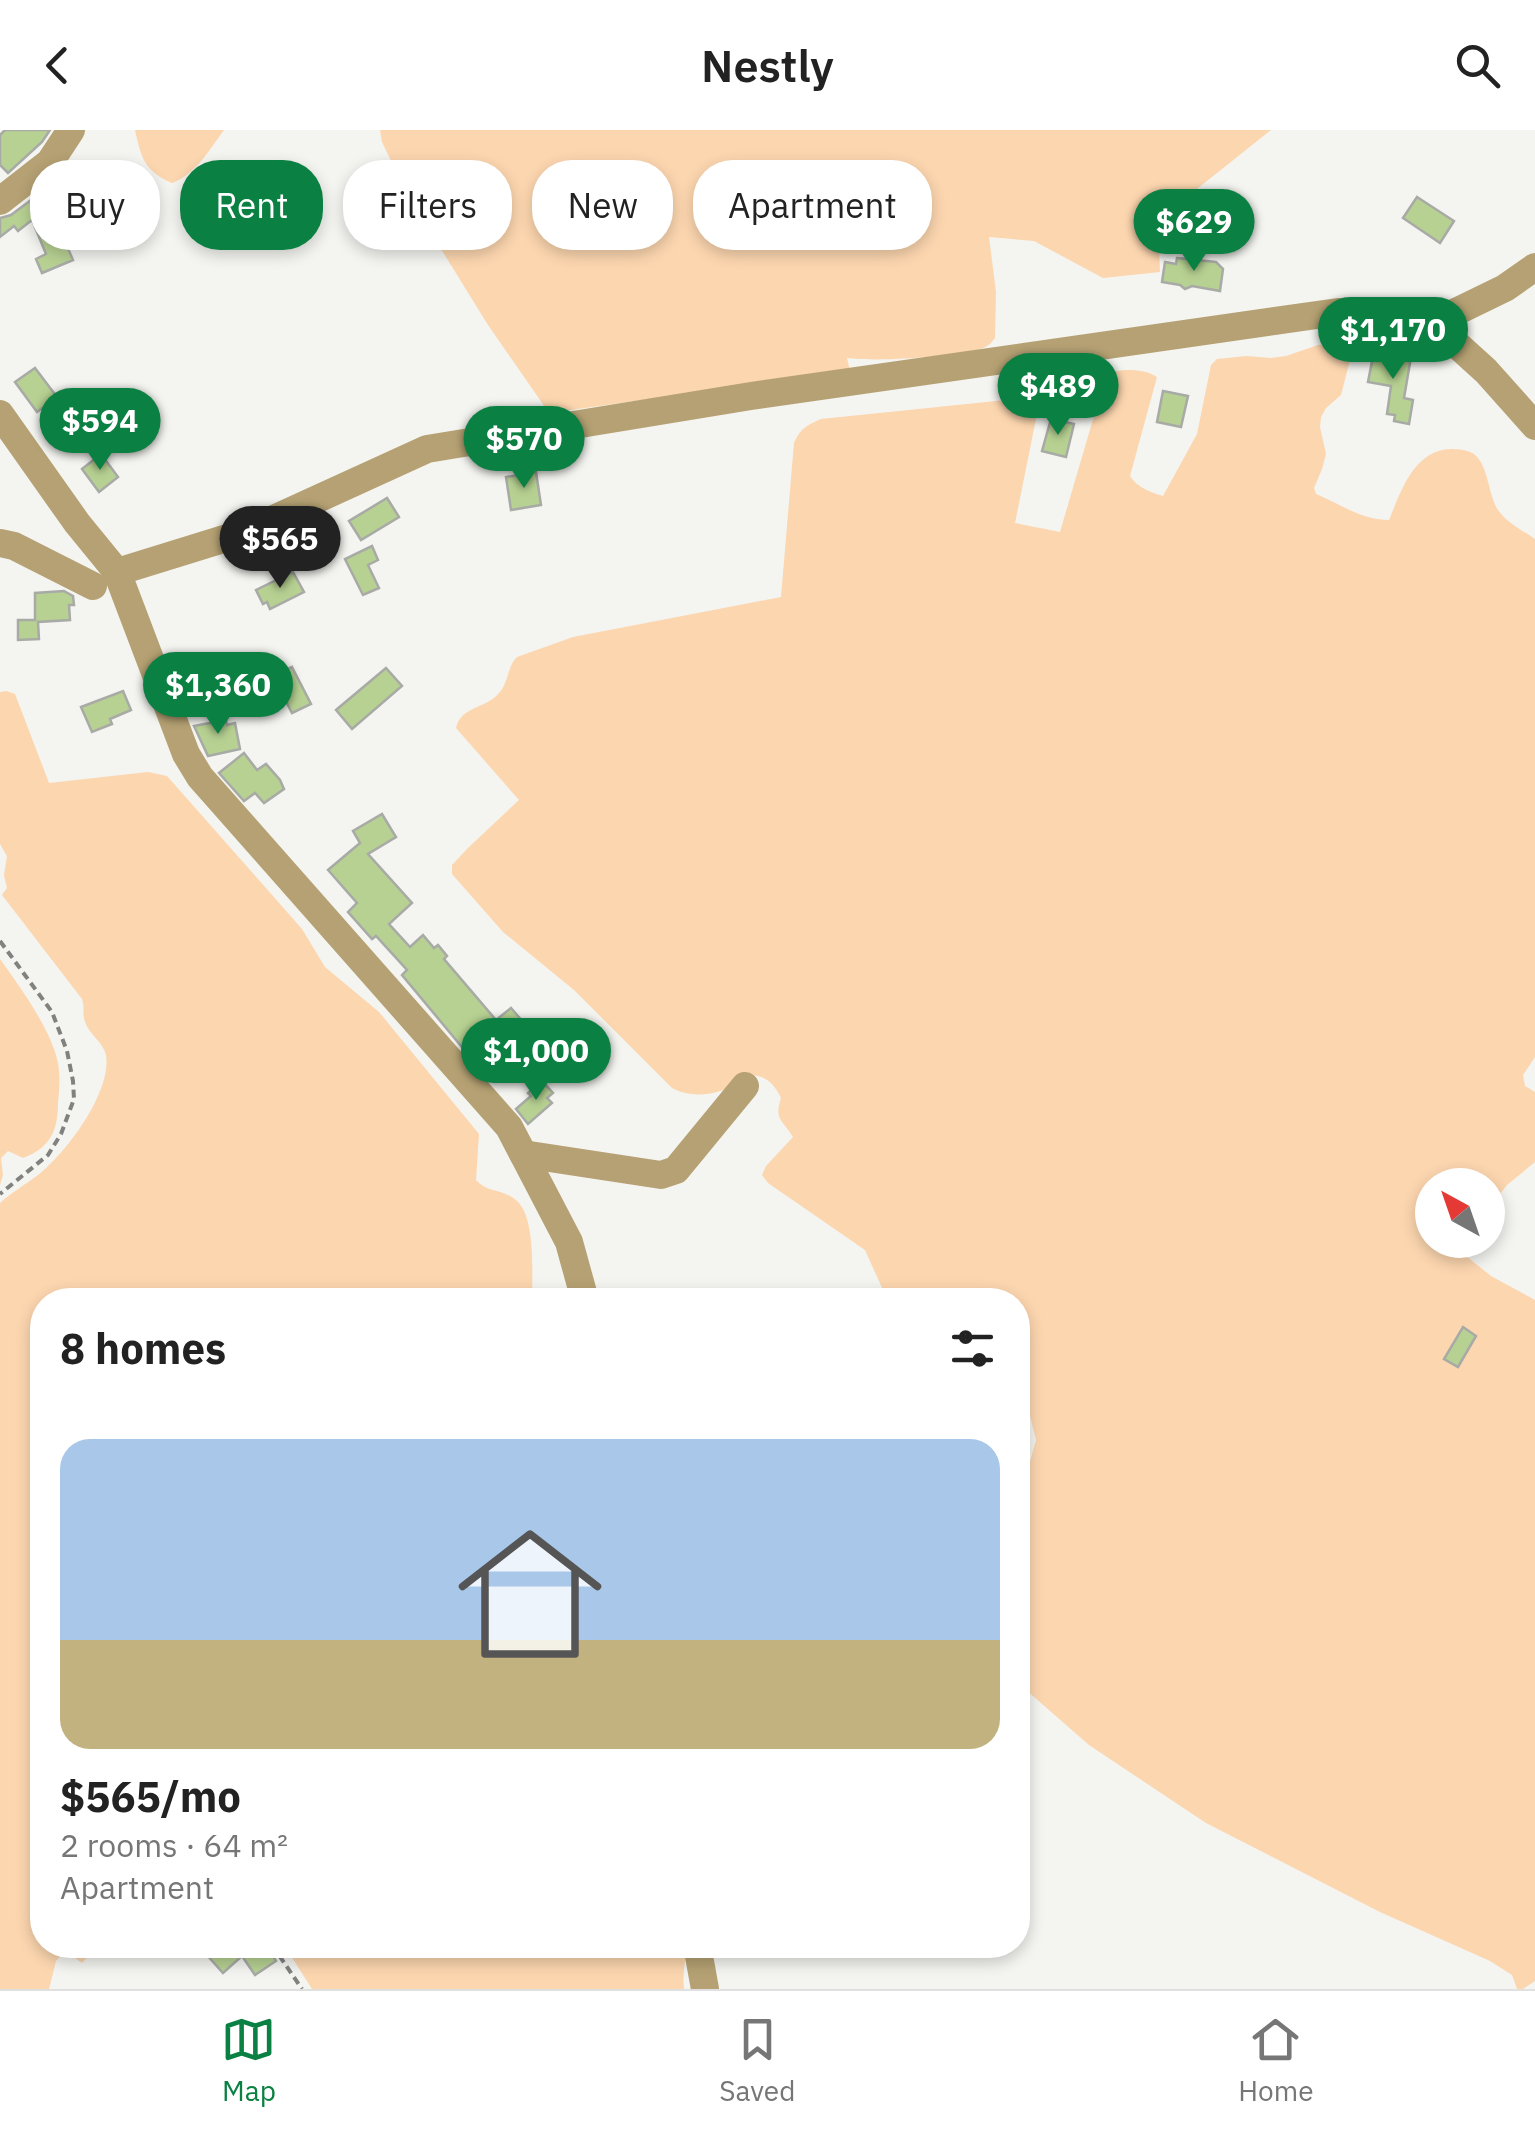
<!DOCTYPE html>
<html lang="en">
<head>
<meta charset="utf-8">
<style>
  :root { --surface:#fff; --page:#f6f6f6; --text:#222; --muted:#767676; --line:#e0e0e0; --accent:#0b8043 }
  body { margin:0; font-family:"IBM Plex Sans",sans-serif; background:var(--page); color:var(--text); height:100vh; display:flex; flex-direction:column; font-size:38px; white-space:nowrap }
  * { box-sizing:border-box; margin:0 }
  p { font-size:32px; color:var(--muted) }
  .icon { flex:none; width:55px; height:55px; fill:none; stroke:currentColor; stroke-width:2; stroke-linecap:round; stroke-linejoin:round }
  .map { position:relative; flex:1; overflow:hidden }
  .panel { position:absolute; left:30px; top:1158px; width:1000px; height:670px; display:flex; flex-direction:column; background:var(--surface); border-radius:40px; box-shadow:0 5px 15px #0003 }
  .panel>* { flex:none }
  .guide { position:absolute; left:30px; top:30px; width:1000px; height:90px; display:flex; gap:20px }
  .needle { width:65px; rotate:320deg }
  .tools { position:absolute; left:1415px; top:1038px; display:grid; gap:20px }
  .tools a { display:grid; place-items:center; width:90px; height:90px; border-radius:50%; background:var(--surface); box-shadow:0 5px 15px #0003; font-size:50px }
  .price { position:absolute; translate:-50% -85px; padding:0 22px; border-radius:35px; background:var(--accent); color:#fff; font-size:32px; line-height:65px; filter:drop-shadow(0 2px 5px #0008) }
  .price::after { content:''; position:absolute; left:50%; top:60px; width:30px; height:22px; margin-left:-15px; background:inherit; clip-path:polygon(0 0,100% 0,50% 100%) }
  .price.active { background:#222; color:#fff }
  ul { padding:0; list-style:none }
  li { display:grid; align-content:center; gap:20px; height:530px; padding:0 30px }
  li span { display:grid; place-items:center; height:310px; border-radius:30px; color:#555 }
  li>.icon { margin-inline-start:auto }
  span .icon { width:180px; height:180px; fill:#fffc; stroke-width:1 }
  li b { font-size:42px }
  h2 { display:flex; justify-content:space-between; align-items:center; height:120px; padding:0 30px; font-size:42px }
  .chip { padding:0 35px; border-radius:40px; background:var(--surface); box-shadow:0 5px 15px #0003; font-size:35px; line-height:90px }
  .chip.active { background:var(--accent); color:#fff }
  header { display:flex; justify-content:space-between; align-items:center; height:130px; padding:0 30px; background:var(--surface); font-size:45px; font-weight:600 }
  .tab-bar { display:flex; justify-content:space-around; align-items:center; height:140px; border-top:2px solid var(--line); background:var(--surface); font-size:28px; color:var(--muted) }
  .tab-bar a { display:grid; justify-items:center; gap:5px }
  .tab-bar .active { color:var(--accent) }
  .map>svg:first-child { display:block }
  .green { fill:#fcd6af }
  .building { fill:#b7d192; stroke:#a8aaa6; stroke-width:2.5 }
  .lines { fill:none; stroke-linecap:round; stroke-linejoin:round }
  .path { stroke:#81817f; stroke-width:4; stroke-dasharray:8 5; stroke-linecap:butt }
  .minor { stroke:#b5a173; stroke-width:28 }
</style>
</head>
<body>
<header><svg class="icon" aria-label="back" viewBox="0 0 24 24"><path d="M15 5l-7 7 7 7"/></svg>Nestly<svg class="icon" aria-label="search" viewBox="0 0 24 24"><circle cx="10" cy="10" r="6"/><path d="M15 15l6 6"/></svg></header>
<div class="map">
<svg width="1535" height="1859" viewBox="0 0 1535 1859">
  <rect width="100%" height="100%" fill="#f4f4f0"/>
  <g class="green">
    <path d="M 135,0 L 224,0 C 209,20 196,44 172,53 C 144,41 141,27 135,0 Z"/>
    <path d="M 380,0 L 1271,0 L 1183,70 L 1158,95 L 1160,142 L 1103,148 L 1034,111 L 989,107 L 996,162 L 995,208 C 990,214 990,215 983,218 C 957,227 874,232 847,228 L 850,241 L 549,283 L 488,195 L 407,64 L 382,12 Z"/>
    <path d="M 1333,213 L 1349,219 L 1351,226 L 1341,265 L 1326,278 L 1321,287 L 1320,297 L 1326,324 L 1322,339 L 1314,358 L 1316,364 C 1340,374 1362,390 1389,390 C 1401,361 1414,320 1451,319 C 1458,319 1468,320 1474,324 C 1489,336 1488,365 1498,380 C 1507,393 1522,400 1535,409 L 1535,927 L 1523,945 L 1525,956 L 1535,962 L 1535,1032 L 1507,1055 L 1488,1079 L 1488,1055 L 1432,1055 L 1432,1110 L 1462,1110 L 1456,1118 L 1491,1146 L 1535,1170 L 1535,1851 L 1523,1859 L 1517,1859 L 1512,1845 L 1490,1831 L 1380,1782 L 1206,1693 L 1089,1615 L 1018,1553 L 1018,1375 L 1036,1310 L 1030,1286 L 1018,1257 L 1018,1170 L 898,1170 L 883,1160 L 865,1120 L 768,1053 L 762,1045 L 766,1036 L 793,1007 C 782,989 774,990 781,968 C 774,952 760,940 742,948 C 737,950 733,955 728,958 C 711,966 688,967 672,958 L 574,860 L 503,802 L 452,744 L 452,735 L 468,718 L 519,670 L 456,598 C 461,576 486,579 499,563 C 509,552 507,537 517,527 L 573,507 L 781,467 L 794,313 C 800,299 807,295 821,289 L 1025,268 L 1040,269 L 1015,393 L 1060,402 L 1106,245 C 1119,237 1146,239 1157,247 L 1130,346 C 1138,358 1150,362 1163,366 L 1197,304 L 1211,235 L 1217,229 L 1246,226 L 1271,228 L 1286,226 L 1318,215 Z"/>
    <path d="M 6,561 L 15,564 L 49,653 L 148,642 L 167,646 L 302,799 L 325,837 L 379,882 L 479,1004 L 476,1050 C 487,1063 505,1059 517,1071 C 536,1088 532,1146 532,1170 L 42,1170 L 42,1815 L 99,1815 L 82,1833 L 72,1826 L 63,1823 L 56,1831 L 49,1859 L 0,1859 L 0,1073 C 12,1062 25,1055 38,1045 C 66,1023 112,962 106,925 C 103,912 89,904 85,892 C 82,884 85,877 82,869 L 2,765 L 7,758 L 4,745 L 7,726 L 0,714 L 0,562 Z"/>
    <path d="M 0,829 C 20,857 57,907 59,941 C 60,951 59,963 58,973 C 58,1001 50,1018 23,1028 L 8,1021 L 1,1028 L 3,1045 L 0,1055 Z"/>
    <path d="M 284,1815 L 686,1815 C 686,1830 682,1844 684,1859 L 312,1859 Z"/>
  </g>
  <g class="building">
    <path d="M 5,0 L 50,0 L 42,12 L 8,43 L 0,35 L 0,5 Z"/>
    <path d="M 55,52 L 65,66 L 50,77 L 73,130 L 42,143 L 36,129 L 46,124 L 32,90 L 18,101 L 14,96 L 0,107 L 0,88 L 11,85 Z"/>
    <path d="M 1417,67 L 1454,91 L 1440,113 L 1403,88 Z"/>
    <path d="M 1177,128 L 1216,132 L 1223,139 L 1220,161 L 1192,156 L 1185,159 L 1180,155 L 1162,152 L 1165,132 L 1176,134 Z"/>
    <path d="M 1374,221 L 1411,227 L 1404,268 L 1413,270 L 1409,294 L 1394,291 L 1395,285 L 1387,284 L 1391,256 L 1368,252 Z"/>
    <path d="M 35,238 L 57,267 L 37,282 L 15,252 Z"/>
    <path d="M 1163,261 L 1188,266 L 1181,297 L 1157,292 Z"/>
    <path d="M 1051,289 L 1074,294 L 1066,327 L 1042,321 Z"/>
    <path d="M 101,324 L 118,347 L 99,362 L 82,339 Z"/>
    <path d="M 536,342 L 541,375 L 511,380 L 506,347 Z"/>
    <path d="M 387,368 L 399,387 L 361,410 L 349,391 Z"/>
    <path d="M 372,416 L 378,430 L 368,435 L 379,458 L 363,465 L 345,429 Z"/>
    <path d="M 293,442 L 304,462 L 270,479 L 267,472 L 263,474 L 256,460 Z"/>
    <path d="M 64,461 L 73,466 L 74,475 L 69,475 L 70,490 L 38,492 L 39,509 L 18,510 L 18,490 L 35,490 L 35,463 Z"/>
    <path d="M 292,537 L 311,574 L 292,583 L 273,546 Z"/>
    <path d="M 386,538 L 402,556 L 352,599 L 336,580 Z"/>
    <path d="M 123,561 L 131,580 L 110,589 L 112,594 L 92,602 L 81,577 Z"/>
    <path d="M 226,590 L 227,595 L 235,593 L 240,619 L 208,626 L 194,596 Z"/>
    <path d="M 244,623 L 257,640 L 266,634 L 280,650 L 284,659 L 264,673 L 255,663 L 244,671 L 219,643 Z"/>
    <path d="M 382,684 L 396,707 L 368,724 L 412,773 L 389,794 L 410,817 L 423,805 L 434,818 L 438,815 L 447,826 L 444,829 L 496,890 L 511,878 L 537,908 L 520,922 L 503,901 L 471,928 L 402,845 L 407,840 L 376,806 L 372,809 L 348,782 L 357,773 L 328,740 L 360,713 L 353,701 Z"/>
    <path d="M 542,951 L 553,963 L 547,968 L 552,973 L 528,994 L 516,979 L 531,966 L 528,963 Z"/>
    <path d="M 1463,1197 L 1476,1206 L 1458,1237 L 1444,1229 Z"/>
    <path d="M 198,1815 L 266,1815 L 276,1831 L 255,1845 L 242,1826 L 223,1843 Z"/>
  </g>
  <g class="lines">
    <g class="path">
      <path d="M 0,811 L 52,882 L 67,921 L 73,951 L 74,969 L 61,1004 L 48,1025 L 0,1064"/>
      <path d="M 272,1815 L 302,1859"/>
    </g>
    <g class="minor">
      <path d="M 0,71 L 50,32 L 71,0"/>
      <path d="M 1433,193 L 1486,241 L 1535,296"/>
      <path d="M 0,284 L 77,393 L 117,442"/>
      <path d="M 0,413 L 14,416 L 93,456"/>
      <path d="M 523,1024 L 661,1045 L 676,1040 L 745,956"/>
      <path d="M 585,1170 L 569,1112 L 509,997 L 200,647 L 186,624 L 117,442 L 243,403 L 427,319 L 751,266 L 1338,182 L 1388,184 L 1433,193 L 1505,158 L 1535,137"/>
      <path d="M 697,1815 L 705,1859"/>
    </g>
  </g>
</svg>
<div class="tools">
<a><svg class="needle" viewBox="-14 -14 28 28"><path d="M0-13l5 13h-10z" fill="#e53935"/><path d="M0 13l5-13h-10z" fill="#767676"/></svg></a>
</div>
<b class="price" style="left:1194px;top:144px">$629</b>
<b class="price" style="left:1393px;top:252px">$1,170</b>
<b class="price" style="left:1058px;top:308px">$489</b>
<b class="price" style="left:100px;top:343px">$594</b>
<b class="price" style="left:524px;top:361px">$570</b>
<b class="price active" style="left:280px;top:461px">$565</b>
<b class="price" style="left:218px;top:607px">$1,360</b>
<b class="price" style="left:536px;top:973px">$1,000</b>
<div class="guide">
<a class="chip">Buy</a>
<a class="chip active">Rent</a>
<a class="chip">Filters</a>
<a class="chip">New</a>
<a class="chip">Apartment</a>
</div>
<section class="panel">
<h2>8 homes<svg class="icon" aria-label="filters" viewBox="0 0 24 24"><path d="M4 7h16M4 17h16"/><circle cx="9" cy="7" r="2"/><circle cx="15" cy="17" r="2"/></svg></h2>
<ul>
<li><span style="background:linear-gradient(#a9c7e8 65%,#c2b280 0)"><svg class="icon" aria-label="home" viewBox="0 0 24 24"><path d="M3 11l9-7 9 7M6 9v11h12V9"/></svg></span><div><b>$565/mo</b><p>2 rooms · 64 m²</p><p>Apartment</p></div></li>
</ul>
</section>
</div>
<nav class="tab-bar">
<a class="active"><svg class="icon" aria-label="map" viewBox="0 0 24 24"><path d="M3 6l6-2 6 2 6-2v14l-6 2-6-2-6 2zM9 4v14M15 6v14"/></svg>Map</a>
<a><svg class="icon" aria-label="saved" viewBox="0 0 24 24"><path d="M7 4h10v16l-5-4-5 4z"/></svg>Saved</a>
<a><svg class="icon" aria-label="home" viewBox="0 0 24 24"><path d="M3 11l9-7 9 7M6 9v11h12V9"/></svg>Home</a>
</nav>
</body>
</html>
